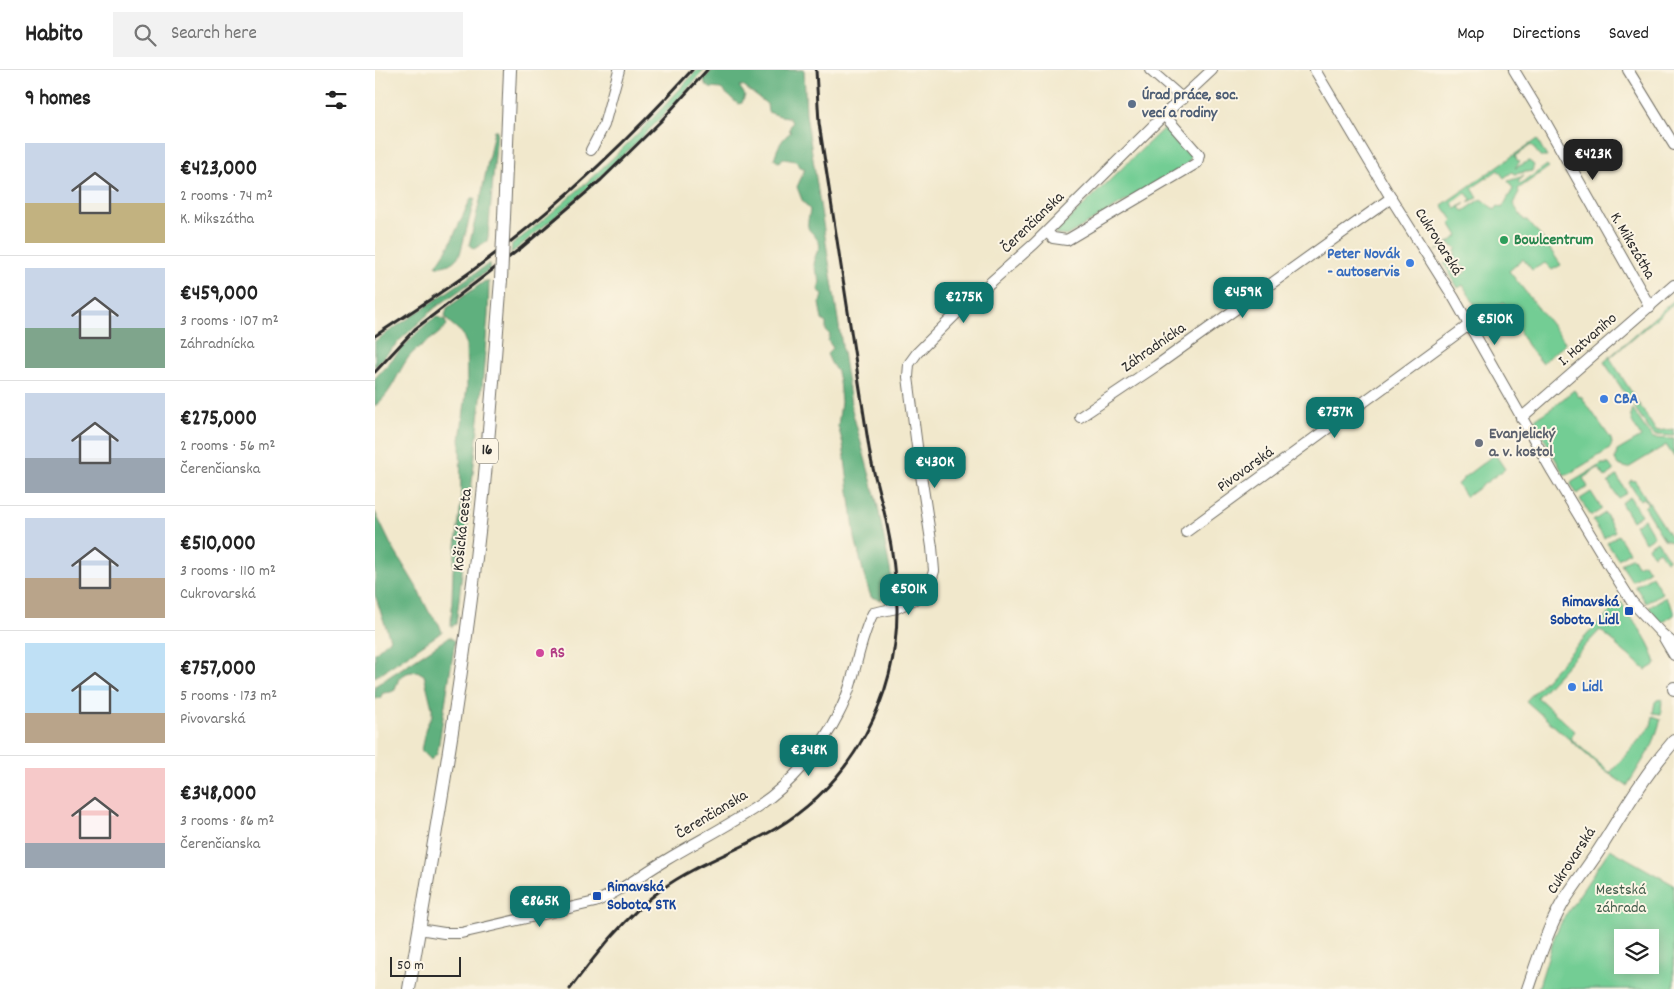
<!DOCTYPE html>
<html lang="en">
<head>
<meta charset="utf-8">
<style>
  :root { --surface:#fff; --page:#f2f2f2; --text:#222; --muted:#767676; --line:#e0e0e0; --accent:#0f766e }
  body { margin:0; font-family:Dekko,sans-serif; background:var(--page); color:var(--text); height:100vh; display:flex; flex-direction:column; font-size:19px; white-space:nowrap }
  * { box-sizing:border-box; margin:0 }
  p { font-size:16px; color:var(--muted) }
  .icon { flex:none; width:28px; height:28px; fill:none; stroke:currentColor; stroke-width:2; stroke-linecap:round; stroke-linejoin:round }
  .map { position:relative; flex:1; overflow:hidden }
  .side { display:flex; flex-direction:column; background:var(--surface); width:375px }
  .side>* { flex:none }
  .buttons { position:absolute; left:1239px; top:859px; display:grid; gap:10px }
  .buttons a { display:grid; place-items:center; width:45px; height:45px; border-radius:0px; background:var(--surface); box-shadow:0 2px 12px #0003; font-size:25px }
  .scale { position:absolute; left:15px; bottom:12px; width:71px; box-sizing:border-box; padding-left:5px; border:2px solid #2b2b2b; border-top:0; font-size:14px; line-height:18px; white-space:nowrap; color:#2b2b2b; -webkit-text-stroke:4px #fcf5e5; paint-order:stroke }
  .price { position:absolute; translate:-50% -42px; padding:0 11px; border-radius:10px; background:var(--accent); color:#fff; font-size:16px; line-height:32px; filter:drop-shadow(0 1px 2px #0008) }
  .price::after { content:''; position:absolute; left:50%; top:30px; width:15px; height:11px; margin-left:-8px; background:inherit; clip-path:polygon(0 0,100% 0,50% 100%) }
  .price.active { background:#222; color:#fff }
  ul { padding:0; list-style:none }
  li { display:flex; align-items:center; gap:15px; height:125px; padding:0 25px }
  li+li { border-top:1px solid var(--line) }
  li span { display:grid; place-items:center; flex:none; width:140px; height:100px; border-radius:0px; color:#555 }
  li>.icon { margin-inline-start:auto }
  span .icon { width:60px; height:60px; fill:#fffc; stroke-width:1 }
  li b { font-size:21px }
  h2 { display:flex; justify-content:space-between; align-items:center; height:60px; padding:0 25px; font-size:21px }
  header { display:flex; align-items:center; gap:30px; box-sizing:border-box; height:70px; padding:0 25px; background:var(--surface); border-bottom:1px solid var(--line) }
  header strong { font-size:24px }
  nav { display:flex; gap:28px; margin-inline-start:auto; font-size:18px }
  .search { width:350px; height:45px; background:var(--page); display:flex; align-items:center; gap:12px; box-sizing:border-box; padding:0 18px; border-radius:0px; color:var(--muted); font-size:19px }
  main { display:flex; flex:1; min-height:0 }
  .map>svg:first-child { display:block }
  .green { fill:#73cd94; stroke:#4f7c60; fill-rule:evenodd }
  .forest { fill:#5eb07e; stroke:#446e54 }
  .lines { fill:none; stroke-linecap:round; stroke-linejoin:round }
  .minor-casing { stroke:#706d63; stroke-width:12 }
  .major-casing { stroke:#706d63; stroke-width:14 }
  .minor { stroke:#fff; stroke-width:10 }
  .major { stroke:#fff; stroke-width:12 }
  .rail { stroke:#2b2b2b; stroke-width:3 }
  .major-bridge-casing { stroke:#706d63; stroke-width:14; stroke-linecap:butt }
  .major-bridge { stroke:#fff; stroke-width:12 }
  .service-dot { fill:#5c6f8a; stroke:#fcf5e5; stroke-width:2 }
  .leisure-dot { fill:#2e9e5b; stroke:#fcf5e5; stroke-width:2 }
  .shop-dot { fill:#3f7fe0; stroke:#fcf5e5; stroke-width:2 }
  .worship-dot { fill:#6b7280; stroke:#fcf5e5; stroke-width:2 }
  .transit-dot { fill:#1a4fb4; stroke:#fcf5e5; stroke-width:2 }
  .hotel-dot { fill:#d1479c; stroke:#fcf5e5; stroke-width:2 }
  .labels { text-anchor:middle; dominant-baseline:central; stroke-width:4; stroke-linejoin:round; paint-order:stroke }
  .shield { fill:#fcf5e5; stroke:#6a6863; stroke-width:1 }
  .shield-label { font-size:15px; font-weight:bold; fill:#2b2b2b }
  .service-label { font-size:16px; font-weight:bold; fill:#4e5e75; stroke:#fcf5e5; text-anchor:start }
  .street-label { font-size:16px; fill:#2b2b2b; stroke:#fcf5e5 }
  .leisure-label { font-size:16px; font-weight:bold; fill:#27864d; stroke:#fcf5e5; text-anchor:start }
  .shop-label { font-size:16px; font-weight:bold; fill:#366cbe; stroke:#fcf5e5; text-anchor:start }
  .worship-label { font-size:16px; font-weight:bold; fill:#5b616d; stroke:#fcf5e5; text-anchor:start }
  .transit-label { font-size:16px; font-weight:bold; fill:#164399; stroke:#fcf5e5; text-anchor:end }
  .hotel-label { font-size:16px; font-weight:bold; fill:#b23c85; stroke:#fcf5e5; text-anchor:start }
  .park-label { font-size:16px; fill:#415c4a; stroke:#fcf5e5 }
</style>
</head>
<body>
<header>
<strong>Habito</strong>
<div class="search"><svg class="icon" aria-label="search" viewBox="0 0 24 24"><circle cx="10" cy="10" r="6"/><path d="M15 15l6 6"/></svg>Search here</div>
<nav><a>Map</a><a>Directions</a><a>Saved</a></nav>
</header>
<main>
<section class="side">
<h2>9 homes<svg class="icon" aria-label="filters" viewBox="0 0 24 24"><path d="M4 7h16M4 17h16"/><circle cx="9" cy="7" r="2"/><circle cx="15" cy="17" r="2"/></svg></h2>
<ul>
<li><span style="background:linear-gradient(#c9d6e8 60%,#c2b280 0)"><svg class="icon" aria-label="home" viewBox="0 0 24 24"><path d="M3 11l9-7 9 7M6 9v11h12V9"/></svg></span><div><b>€423,000</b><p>2 rooms · 74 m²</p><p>K. Mikszátha</p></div></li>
<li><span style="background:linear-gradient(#c9d6e8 60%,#7fa58c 0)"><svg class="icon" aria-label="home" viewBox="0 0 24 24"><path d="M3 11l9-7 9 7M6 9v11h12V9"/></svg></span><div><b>€459,000</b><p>3 rooms · 107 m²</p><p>Záhradnícka</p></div></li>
<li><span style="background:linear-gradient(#c9d6e8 65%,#9aa5b1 0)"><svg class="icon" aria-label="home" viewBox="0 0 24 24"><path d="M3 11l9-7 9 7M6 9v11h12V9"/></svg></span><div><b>€275,000</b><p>2 rooms · 56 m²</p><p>Čerenčianska</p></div></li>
<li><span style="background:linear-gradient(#c9d6e8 60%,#b9a48a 0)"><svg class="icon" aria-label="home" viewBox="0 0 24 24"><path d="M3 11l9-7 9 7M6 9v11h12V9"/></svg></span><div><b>€510,000</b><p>3 rooms · 110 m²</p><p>Cukrovarská</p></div></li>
<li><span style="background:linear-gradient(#bfe0f5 70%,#b9a48a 0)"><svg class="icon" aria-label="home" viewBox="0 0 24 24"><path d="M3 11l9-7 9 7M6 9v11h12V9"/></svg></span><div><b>€757,000</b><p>5 rooms · 173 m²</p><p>Pivovarská</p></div></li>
<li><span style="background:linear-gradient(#f6c9c9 75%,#9aa5b1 0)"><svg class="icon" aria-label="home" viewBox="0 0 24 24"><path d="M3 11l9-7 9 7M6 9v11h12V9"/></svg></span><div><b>€348,000</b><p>3 rooms · 86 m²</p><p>Čerenčianska</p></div></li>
</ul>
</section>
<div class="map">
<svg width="1299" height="919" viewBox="0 0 1299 919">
  <rect width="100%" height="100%" fill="#fcf5e5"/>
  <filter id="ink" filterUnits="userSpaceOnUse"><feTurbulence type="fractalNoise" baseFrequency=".02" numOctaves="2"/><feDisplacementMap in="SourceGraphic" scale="10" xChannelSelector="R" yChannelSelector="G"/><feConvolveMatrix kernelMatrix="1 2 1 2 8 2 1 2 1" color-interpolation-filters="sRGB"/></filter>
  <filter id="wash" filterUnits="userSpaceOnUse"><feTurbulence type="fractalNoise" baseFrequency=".0096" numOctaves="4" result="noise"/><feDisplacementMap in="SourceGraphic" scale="20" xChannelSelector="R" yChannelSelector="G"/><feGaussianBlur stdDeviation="1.12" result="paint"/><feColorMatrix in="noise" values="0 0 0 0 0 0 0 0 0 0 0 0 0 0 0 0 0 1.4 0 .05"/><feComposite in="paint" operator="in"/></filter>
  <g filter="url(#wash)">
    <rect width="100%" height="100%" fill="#f1e8cc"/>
    <g class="green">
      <path d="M 322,0 L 329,0 C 272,67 205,128 136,183 L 137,175 C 204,123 266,64 322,0 Z"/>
      <path d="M 793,54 L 815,78 L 816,87 L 812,95 L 691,166 L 679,164 Z"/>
      <path d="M 1162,69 L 1172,87 L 1166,87 L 1156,75 L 1140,86 L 1142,90 L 1145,91 L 1140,98 L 1154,91 L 1159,95 L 1157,101 L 1139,104 L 1137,102 L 1129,108 L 1123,100 L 1097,118 L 1103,128 L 1093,132 L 1096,129 L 1091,123 L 1077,133 L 1081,139 L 1090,133 L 1085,138 L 1089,141 L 1106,129 L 1120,140 L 1123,136 L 1127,138 L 1138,119 L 1133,111 L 1149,106 L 1143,112 L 1146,114 L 1172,95 L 1174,97 L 1143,119 L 1144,122 L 1138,134 L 1149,150 L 1152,150 L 1168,169 L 1186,195 L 1177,200 L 1170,193 L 1157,200 L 1148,189 L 1134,201 L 1191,273 L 1167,293 L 1152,275 L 1129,232 L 1106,245 L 1088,215 L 1083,218 L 1069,194 L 1079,187 L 1078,185 L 1081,184 L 1080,180 L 1082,179 L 1079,176 L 1078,177 L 1075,173 L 1061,181 L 1083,166 L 1075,153 L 1078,151 L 1077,149 L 1067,135 ZM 1087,195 L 1091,202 L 1081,208 L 1077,201 Z"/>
      <path d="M 1299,230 L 1299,233 L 1235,288 L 1281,361 L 1299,359 L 1299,366 L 1278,365 L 1229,292 Z"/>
      <path d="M 1199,320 L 1204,327 L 1206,326 L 1236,369 L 1237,373 L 1235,379 L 1192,405 L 1189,405 L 1160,351 L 1161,348 L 1173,341 Z"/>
      <path d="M 1257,339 L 1277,368 L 1299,369 L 1299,387 L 1291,375 L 1253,398 L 1243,395 L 1240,390 L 1242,381 L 1266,367 C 1262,359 1252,348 1257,339 Z"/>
      <path d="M 1120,384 L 1130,399 L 1091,427 L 1082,414 L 1087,411 L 1088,408 Z"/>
      <path d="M 1227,394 L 1234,394 L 1239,401 L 1230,407 L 1223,398 L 1208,408 L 1213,417 L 1202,424 L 1196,414 L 1197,412 Z"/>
      <path d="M 1242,406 L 1252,423 L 1243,428 L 1233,412 Z"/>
      <path d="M 1256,410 L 1260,411 L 1296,467 L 1299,466 L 1299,469 L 1297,471 L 1289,469 L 1269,437 L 1273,434 L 1269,428 L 1265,430 L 1254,413 Z"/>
      <path d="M 1216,422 L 1227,439 L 1216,446 L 1205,429 Z"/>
      <path d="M 1255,427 L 1266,445 L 1257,451 L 1246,433 Z"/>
      <path d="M 1230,443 L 1240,461 L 1229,468 L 1218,451 Z"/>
      <path d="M 1269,449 L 1279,466 L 1270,472 L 1260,455 Z"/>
      <path d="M 1243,465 L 1254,482 L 1243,489 L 1232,473 Z"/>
      <path d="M 1282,471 L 1294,489 L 1291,491 L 1284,481 L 1278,485 L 1273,477 Z"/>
      <path d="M 1257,487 L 1262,496 L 1269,493 L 1274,501 L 1257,511 L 1246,494 Z"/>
      <path d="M 1277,506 L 1287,523 L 1271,533 L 1260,516 Z"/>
      <path d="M 1290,527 L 1299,541 L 1299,545 L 1285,554 L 1274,537 Z"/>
      <path d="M 1246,532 L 1251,540 L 1250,541 C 1263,554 1277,576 1281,594 L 1271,600 L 1241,575 L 1242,574 L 1225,560 L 1162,627 L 1200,661 L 1195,668 L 1235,703 L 1276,656 L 1278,646 L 1286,649 L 1278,674 L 1252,716 L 1230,701 L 1151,631 L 1222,554 Z"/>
      <path d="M 1287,629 L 1286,644 L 1278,643 L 1280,632 L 1282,630 Z"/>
      <path d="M 1235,779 L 1299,815 L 1299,919 L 1163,919 L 1180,865 L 1188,849 ZM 1248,868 L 1275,868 L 1275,895 L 1248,895 Z"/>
    </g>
    <g class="forest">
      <path d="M 337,0 L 429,0 L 431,44 L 477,340 L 502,432 L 516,504 L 517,522 L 505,530 L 496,527 L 490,509 L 480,468 L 468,374 L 463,356 L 466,332 L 464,311 L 462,302 L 456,293 L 452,284 L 458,278 L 453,271 L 455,265 L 451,261 L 451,253 L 447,250 L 444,233 L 447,229 L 448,224 L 443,220 L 445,211 L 439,196 L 440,187 L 445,175 C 436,155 429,167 435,140 L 427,130 L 422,117 L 430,99 L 424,96 L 421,91 L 409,89 L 403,92 L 399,89 C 402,79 406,69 416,62 L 414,60 L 417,52 L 413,47 L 405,46 L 393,42 L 392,34 L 368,16 L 364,16 L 370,25 L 367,33 L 363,34 L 346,19 L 335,18 L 330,14 L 329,9 Z"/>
      <path d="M 119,60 L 122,60 L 122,62 L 113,167 L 112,171 L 99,179 L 94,175 L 107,122 Z"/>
      <path d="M 96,128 L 100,128 L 85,184 C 79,193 71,197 61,196 L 74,176 Z"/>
      <path d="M 115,193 L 114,200 L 61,237 L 25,270 L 0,297 L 0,271 Z"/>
      <path d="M 110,211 L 114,212 L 113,246 L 105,341 L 82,547 L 81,554 L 76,557 L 78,501 L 86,433 L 85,370 L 92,317 L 91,273 L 87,263 L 73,251 L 70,246 L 72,238 Z"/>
      <path d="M 62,247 L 69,249 L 72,255 C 61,269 44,274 33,288 C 21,305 18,322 0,336 L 0,308 C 14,294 47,253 62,247 Z"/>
      <path d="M 0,442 L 16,475 L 41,516 L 54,542 L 64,554 L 67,562 L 0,607 L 0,583 L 15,569 L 0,525 Z"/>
      <path d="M 74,567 L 80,571 L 63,679 L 62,684 L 56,690 L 46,680 L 51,657 L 57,645 L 57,638 L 49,605 L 42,601 L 32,603 L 24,608 L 20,620 L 16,622 L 8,623 L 5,628 L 0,629 L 0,616 Z"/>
    </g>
  </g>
  <g filter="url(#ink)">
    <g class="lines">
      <g class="minor-casing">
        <g id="minor">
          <path d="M 775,0 L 808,29"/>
          <path d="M 940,0 L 1016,128 L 1079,228 L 1177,401 L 1233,494 L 1257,532 L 1286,563 L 1299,574"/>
          <path d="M 1139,0 L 1171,53 L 1275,237"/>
          <path d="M 1253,0 L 1299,75"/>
          <path d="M 216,80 L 229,55 L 244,0"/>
          <path d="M 672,162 L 678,168 L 692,170 L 822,93 L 824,85 L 789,45"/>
          <path d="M 705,347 L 781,296 L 1016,128"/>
          <path d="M 1146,348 L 1299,215"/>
          <path d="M 811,462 L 1094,255"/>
          <path d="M 1289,568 L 1299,585"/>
          <path d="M 44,859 L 69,863 L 86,863 L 220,832 C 245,822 267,804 291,790 C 321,772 353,756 383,736 C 416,714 446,679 464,643 C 481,611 482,574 498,543 L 522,538 L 542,528 L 555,514 L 559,501 L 557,477 L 544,392 L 533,307 L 534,294 L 542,283 L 590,235 L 659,174 L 791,43 L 837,0"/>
        </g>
      </g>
      <g class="major-casing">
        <g id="major">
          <path d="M 129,147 L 135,0"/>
          <path d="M 1299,618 L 1299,619"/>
          <path d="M 34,919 C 60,767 87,615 104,462 C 114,378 119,294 126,210"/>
          <path d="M 1153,919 C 1163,890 1172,861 1187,834 C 1200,813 1215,795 1228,774 C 1250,738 1271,703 1299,671"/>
        </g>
      </g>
      <use href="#minor" class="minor"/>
      <use href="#major" class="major"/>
      <g class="rail">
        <path d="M 0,266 C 33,244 66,223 98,200 C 178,142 251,73 317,0"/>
        <path d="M 0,302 L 40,259 L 146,178 L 226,110 L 286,51 L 332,0"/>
        <path d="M 195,919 C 222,883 251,846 287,819 C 321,794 363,781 400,759 C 477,713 523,627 522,538 C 521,510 518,482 512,455 C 507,429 498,405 494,378 L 444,53 L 441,0"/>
      </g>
      <g class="major-bridge-casing">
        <path id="major-bridge" d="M 126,210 L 129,147"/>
      </g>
      <use href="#major-bridge" class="major-bridge"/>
    </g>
  </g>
  <circle class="service-dot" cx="757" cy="34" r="5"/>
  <circle class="leisure-dot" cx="1129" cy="170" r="5"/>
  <g class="shop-dot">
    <circle cx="1035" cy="193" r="5"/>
    <circle cx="1229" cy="329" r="5"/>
    <circle cx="1197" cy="617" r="5"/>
  </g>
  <circle class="worship-dot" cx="1104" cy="373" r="5"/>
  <g class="transit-dot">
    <rect x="1249" y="536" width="10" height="10" rx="2.5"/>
    <rect x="217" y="821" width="10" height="10" rx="2.5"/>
  </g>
  <circle class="hotel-dot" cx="165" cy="583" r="5"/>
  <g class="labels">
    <rect class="shield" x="101" y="368.5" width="22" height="25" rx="4"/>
    <g class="shield-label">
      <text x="112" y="381">16</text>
    </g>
    <g class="service-label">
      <text x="767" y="25">Úrad práce, soc.<tspan x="767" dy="18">vecí a rodiny</tspan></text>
    </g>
    <g class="street-label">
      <text transform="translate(658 153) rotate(-44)">Čerenčianska</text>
      <text transform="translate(1063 172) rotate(58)">Cukrovarská</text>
      <text transform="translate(1257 176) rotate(60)">K. Mikszátha</text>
      <text transform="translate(1213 270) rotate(-41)">I. Hatvaniho</text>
      <text transform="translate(779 278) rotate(-35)">Záhradnícka</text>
      <text transform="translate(871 400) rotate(-36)">Pivovarská</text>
      <text transform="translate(88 460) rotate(-84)">Košická cesta</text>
      <text transform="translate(337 745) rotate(-31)">Čerenčianska</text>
      <text transform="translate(1197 791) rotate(-57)">Cukrovarská</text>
    </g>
    <g class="leisure-label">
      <text x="1139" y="170">Bowlcentrum</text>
    </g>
    <g class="shop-label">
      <text x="1025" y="184" text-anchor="end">Peter Novák<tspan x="1025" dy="18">- autoservis</tspan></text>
      <text x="1239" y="329">CBA</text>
      <text x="1207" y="617">Lidl</text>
    </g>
    <g class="worship-label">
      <text x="1114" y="364">Evanjelický<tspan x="1114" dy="18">a. v. kostol</tspan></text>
    </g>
    <g class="transit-label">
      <text x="1244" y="532">Rimavská<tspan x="1244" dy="18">Sobota, Lidl</tspan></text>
      <text x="232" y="817" text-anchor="start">Rimavská<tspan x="232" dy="18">Sobota, STK</tspan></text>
    </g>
    <g class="hotel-label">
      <text x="175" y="583">RS</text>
    </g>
    <g class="park-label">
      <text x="1246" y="820">Mestská<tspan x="1246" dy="18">záhrada</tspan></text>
    </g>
  </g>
</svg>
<div class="buttons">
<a><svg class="icon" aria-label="layers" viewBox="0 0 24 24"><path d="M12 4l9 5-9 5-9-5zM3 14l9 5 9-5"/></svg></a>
</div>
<div class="scale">50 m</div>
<b class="price active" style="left:1218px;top:111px">€423K</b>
<b class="price" style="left:868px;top:249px">€459K</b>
<b class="price" style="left:589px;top:254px">€275K</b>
<b class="price" style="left:1120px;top:276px">€510K</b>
<b class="price" style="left:960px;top:369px">€757K</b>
<b class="price" style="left:560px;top:419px">€430K</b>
<b class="price" style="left:534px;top:546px">€501K</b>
<b class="price" style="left:434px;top:707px">€348K</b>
<b class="price" style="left:165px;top:858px">€865K</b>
</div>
</main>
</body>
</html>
